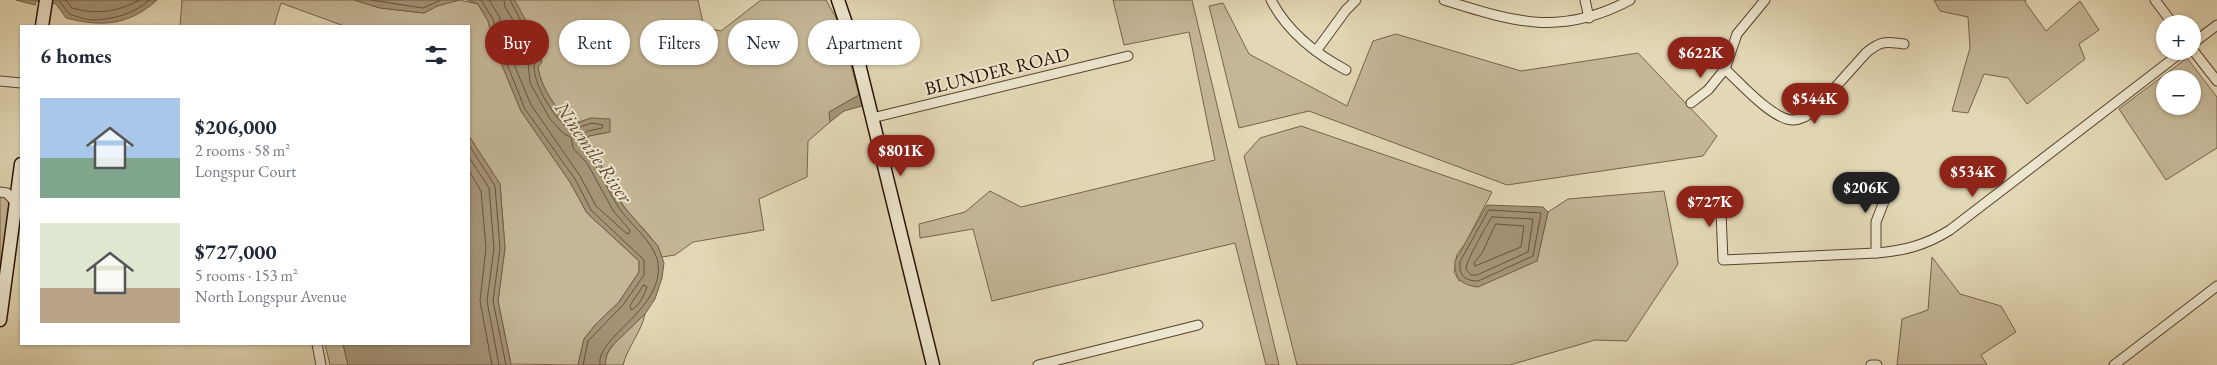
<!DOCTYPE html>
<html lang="en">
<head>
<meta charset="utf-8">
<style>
  :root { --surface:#fff; --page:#f2f2f3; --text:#1f2937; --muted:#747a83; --accent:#8f2418 }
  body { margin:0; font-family:"EB Garamond",serif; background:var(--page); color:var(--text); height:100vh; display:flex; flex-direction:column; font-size:19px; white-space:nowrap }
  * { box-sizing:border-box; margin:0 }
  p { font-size:16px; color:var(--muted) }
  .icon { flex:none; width:28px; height:28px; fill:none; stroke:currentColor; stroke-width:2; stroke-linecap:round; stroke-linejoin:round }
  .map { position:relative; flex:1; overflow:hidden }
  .sheet { position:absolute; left:20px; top:25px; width:450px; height:320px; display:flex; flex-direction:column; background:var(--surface); border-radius:0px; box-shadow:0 1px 4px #0004 }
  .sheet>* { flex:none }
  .top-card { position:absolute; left:485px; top:20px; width:475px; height:45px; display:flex; gap:10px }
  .tools { position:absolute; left:2156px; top:15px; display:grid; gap:10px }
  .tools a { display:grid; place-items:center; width:45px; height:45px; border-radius:50%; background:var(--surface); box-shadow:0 1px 4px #0004; font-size:25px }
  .price { position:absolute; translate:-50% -42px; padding:0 11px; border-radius:18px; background:var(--accent); color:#fff; font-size:16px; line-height:32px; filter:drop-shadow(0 1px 2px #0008) }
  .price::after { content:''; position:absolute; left:50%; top:30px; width:15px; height:11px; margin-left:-8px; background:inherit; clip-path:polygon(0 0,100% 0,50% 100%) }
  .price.on { background:#222; color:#fff }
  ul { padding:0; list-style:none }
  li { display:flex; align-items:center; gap:15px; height:125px; padding:0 20px }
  li span { display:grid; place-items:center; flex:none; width:140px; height:100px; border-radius:0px; color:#555 }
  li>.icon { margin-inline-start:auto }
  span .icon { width:60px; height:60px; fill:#fffc; stroke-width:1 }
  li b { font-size:21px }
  h2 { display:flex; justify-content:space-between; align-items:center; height:60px; padding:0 20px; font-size:21px }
  .tag { padding:0 18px; border-radius:22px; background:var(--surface); box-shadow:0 1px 4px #0004; font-size:18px; line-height:45px }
  .tag.on { background:var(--accent); color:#fff }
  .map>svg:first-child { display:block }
  .green { fill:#c4b696; stroke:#77634b; fill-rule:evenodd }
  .water { fill:#a49477; stroke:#735f47 }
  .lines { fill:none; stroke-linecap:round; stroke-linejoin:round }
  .shore { stroke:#67523c; stroke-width:1 }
  .street-casing { stroke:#58422d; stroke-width:11 }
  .secondary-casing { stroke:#2a1000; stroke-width:15 }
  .street { stroke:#ede6cf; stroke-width:9 }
  .secondary { stroke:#ede6cf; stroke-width:12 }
  .labels { text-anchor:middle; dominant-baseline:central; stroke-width:4; stroke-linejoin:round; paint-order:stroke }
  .street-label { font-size:19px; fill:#2a1000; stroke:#ede6cf }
  .water-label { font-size:20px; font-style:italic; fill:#614b36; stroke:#ede6cf }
</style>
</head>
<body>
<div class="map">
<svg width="2217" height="365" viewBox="0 0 2217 365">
  <rect width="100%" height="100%" fill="#e3d8b5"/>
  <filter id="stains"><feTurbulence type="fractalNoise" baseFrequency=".004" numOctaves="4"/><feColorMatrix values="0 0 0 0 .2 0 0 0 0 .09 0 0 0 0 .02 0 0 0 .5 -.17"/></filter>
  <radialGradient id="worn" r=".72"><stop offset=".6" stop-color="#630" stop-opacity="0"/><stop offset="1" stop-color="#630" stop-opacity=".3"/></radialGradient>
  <g class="green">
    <path d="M 182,0 L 354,0 L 380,8 L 424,13 L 437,6 L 459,0 L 478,4 L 488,21 L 495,49 L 521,111 L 570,182 L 587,213 L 639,261 L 639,272 L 619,302 L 596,324 L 584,339 L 578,365 L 511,364 L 498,301 L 505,248 L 500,184 L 469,136 L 469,26 L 344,26 L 281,3 L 274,26 L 180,26 Z"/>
    <path d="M 513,0 L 698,0 L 704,27 L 721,31 L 761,0 L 826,0 L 840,25 L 859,95 L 830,112 L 830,122 L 808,141 L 807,177 L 759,199 L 764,230 L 693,242 L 675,255 L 662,257 C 655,237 635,222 623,205 C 607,182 601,162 582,140 L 589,136 L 609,132 L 591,118 L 571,125 C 557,109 541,89 538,67 L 542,61 L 532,48 L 526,21 Z"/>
    <path d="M 1113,0 L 1192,0 L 1279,365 L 1266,365 L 1235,243 L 992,301 L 973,229 L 920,238 L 919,224 L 965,212 L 990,191 L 1021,207 L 1215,160 L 1189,32 L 1124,45 Z"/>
    <path d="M 1934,0 L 2026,0 L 2025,2 L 2046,31 L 2080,1 L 2099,30 L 2079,44 L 2085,59 L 2027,104 L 2008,78 L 1984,74 L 1968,113 L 1952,111 L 1970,48 L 1968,17 L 1940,11 Z"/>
    <path d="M 1223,3 L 1249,54 L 1347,106 L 1373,41 L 1396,34 L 1521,71 L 1638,53 L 1717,136 L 1703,156 L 1507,185 L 1309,111 L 1239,128 L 1209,6 Z"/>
    <path d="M 2187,58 L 2217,97 L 2217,148 L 2166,180 L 2119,109 ZM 2165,79 L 2192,79 L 2192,106 L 2165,106 Z"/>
    <path d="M 1301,126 L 1492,192 L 1465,244 L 1457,254 L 1454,272 L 1459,281 L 1537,261 L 1548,212 L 1568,199 L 1664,191 L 1678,264 L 1627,341 L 1595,340 L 1510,365 L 1297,365 L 1244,156 L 1260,138 Z"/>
    <path d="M 0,189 L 12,190 L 0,273 Z"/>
    <path d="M 1932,257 L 1960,294 L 2001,306 L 2016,332 L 1981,355 L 1987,365 L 1897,365 L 1902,319 L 1928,310 Z"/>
    <path d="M 645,314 C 641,333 628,346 623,365 L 605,365 C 602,349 634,325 645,314 Z"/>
    <path d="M 325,344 L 343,344 L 348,365 L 330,365 Z"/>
  </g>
  <g class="water">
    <path d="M 16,0 L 157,0 C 129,26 100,27 66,18 L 56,4 L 36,1 L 35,5 Z"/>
    <path d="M 354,0 L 459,0 L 437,6 L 424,13 L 380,8 Z"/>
    <path d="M 467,0 L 513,0 L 516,2 L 526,21 L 532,48 L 542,62 L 538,67 C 541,89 557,109 571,125 L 591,118 L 610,119 L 610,132 L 589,136 L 582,141 L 596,156 L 623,206 L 658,246 L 664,263 L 662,278 L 655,299 L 645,314 L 612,346 L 607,354 L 605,365 L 578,365 L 584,339 L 596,324 L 619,302 L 639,272 L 639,261 L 587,213 L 570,182 L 521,111 L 495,48 L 488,21 L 478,4 Z"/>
    <path d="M 859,95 L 861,98 L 862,106 L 844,111 L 830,122 L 829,112 Z"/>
    <path d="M 469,136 L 500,184 L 505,248 L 498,301 L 511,365 L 348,365 L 343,344 L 469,344 Z"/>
    <path d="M 1487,205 L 1543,207 L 1548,212 L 1537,261 L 1478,287 C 1461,285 1454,278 1455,261 Z"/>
  </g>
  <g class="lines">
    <g class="shore">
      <path d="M 59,0 L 69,14 C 75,16 84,19 91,20 C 111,20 135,14 149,0"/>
      <path d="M 66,0 L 72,8 C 99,15 116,12 140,0"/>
      <path d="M 371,0 L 423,8 L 441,0"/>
      <path d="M 481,0 L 493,19 L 500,47 L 525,109 L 575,179 L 591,210 L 644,260 L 644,275 L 623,305 L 588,341 L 583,365"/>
      <path d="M 489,0 L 499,16 L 506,45 L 531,105 L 580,176 L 596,206 L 626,233 L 629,234 L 630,230 L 614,212 L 587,163 L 573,148 L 571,137 L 564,134 L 550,119 L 530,83 L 528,61 L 522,52 L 516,25 L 505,7 L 504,0"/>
      <path d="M 510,0 L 522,23 L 528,50 L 535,61 C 529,79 555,121 571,130 L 592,123 L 603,125 L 602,128 L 588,131 L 580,136 L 578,143 C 582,149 589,154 593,161 C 602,176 609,193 619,208 C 630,224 655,243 658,263 C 665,309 594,338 600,365"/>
      <path d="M 469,145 L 495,186 L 500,248 L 493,301 L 506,365"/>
      <path d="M 469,157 L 489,188 L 494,248 L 487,301 L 499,365"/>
      <path d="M 469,171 L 481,191 L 486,248 L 480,301 L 492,365"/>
      <path d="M 1489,210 L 1541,213 L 1533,256 L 1478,281 C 1464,281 1459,275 1460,262 Z"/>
      <path d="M 1492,217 L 1533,219 L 1528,252 L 1477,275 L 1471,275 L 1466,269 C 1466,261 1486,226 1492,217 Z"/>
      <path d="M 1496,224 L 1524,226 L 1521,247 L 1475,266 L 1474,263 L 1482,253 Z"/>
      <path d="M 644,285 L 647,287 C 644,295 639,307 631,310 L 630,306 Z"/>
    </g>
    <g class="street-casing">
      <g id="street">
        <path d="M 1271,0 C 1287,31 1316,54 1346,70"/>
        <path d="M 1444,0 C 1514,22 1561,37 1630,0"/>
        <path d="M 1585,0 L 1589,18"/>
        <path d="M 2155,0 L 2173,24"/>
        <path d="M 2192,44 L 2217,25"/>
        <path d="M 2192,49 L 2217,81"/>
        <path d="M 1316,51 L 1346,10 L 1356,0"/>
        <path d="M 1725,69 C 1740,83 1773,120 1793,120 C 1801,120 1808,115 1814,111 L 1866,53 C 1880,41 1886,41 1904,44"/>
        <path d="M 0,81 L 21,83"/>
        <path d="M 1691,103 L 1708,90 L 1725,69 L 1737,34 L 1765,0"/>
        <path d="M 872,118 L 1128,56"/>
        <path d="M 0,192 L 7,193 L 15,202 L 19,202"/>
        <path d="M 1721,213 L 1723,260 L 1876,253 C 1904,251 1926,245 1950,230 L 2183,51"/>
        <path d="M 1876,253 L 1876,222 L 1892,181"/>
        <path d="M 317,344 L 321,365"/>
        <path d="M 1038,365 L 1198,325"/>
        <path d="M 1871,365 L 1877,365"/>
        <path d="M 2114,365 L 2217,286"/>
      </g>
    </g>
    <g class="secondary-casing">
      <g id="secondary">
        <path d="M 838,0 L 857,56 L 933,365"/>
        <path d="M 42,26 L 46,0"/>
        <path d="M 0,320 L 21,164"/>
      </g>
    </g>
    <use href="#street" class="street"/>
    <use href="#secondary" class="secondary"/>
  </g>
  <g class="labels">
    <g class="street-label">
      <text transform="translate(997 71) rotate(-14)">BLUNDER ROAD</text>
    </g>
    <g class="water-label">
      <text transform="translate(594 152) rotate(55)">Ninemile River</text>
    </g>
  </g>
  <rect width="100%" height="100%" filter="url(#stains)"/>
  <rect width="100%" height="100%" fill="url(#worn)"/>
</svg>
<div class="tools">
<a>+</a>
<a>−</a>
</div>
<b class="price" style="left:1701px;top:79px">$622K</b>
<b class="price" style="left:1815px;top:125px">$544K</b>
<b class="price" style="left:901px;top:177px">$801K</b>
<b class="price" style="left:1973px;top:198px">$534K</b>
<b class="price on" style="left:1866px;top:214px">$206K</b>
<b class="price" style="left:1710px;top:228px">$727K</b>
<div class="top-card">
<a class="tag on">Buy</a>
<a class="tag">Rent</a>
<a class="tag">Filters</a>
<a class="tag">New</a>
<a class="tag">Apartment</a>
</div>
<section class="sheet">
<h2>6 homes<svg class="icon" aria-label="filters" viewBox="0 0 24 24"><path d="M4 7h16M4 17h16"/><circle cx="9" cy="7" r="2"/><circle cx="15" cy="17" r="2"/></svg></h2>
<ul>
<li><span style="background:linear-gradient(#a9c7e8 60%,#7fa58c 0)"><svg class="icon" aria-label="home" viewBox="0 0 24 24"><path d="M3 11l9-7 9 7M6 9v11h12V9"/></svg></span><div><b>$206,000</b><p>2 rooms · 58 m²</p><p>Longspur Court</p></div></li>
<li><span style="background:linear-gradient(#dfe7d0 65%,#b9a48a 0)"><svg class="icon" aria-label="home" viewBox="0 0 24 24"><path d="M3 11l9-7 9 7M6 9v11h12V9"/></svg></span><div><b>$727,000</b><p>5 rooms · 153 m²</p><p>North Longspur Avenue</p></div></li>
</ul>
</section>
</div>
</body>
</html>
